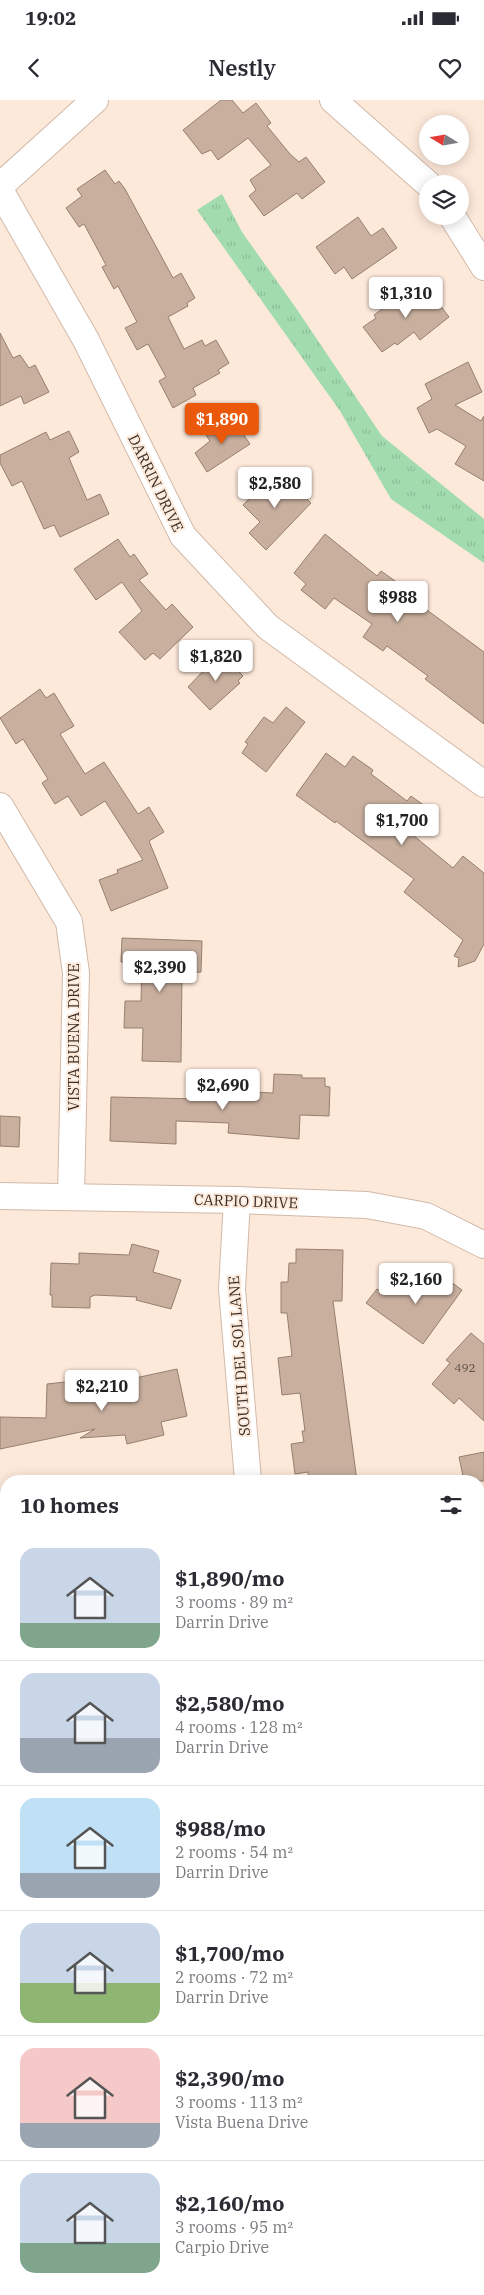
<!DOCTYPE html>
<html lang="en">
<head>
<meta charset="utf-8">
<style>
  :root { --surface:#fff; --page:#f2f2f3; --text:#2b2b33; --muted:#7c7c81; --line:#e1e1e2; --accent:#ea580c }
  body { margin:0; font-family:"IBM Plex Serif",serif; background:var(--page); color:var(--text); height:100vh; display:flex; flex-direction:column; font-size:19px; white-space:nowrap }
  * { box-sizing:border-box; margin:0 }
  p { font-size:16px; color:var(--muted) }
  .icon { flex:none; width:28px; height:28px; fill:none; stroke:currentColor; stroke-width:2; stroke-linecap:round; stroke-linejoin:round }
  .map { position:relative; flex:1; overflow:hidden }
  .sheet { position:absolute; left:0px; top:1375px; width:485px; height:820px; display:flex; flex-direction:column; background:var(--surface); border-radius:20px 20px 0 0; box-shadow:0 2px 12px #0003 }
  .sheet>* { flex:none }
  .needle { width:32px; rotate:281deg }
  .controls { position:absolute; left:419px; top:15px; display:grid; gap:10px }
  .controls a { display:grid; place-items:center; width:50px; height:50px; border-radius:50%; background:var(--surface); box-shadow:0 2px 12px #0003; font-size:25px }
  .price { position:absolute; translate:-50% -42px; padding:0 11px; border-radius:5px; background:#fff; color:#222; font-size:16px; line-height:32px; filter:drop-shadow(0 1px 2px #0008) }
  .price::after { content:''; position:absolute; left:50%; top:30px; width:15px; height:11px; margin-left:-8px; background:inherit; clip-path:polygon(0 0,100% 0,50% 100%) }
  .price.selected { background:var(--accent); color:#fff }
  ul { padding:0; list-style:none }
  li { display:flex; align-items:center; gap:15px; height:125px; padding:0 20px }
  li+li { border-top:1px solid var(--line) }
  li span { display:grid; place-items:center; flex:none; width:140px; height:100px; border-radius:15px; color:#555 }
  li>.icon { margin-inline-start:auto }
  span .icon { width:60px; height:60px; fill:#fffc; stroke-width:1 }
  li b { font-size:21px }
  h2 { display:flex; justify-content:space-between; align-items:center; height:60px; padding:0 20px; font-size:21px }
  .status { display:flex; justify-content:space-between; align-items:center; height:35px; padding:0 25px; background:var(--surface); direction:ltr }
  .status svg { height:14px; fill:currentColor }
  header { display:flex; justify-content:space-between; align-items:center; height:65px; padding:0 20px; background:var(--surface); font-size:22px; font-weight:600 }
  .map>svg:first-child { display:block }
  .grass { fill:url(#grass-tufts) }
  .building { fill:#c8af9e; stroke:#967f6e }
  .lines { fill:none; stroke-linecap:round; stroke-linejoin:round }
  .street-casing { stroke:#d2b9a8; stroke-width:28 }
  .street { stroke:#fff; stroke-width:26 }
  .labels { text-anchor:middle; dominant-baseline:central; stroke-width:4; stroke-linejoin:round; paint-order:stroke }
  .number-label { font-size:12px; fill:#5d4f46 }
  .street-label { font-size:15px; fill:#392f28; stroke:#fde9da }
</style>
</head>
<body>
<div class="status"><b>19:02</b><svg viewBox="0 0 49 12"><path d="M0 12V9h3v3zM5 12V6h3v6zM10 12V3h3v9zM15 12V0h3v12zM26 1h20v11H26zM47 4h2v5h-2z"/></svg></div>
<header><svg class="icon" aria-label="back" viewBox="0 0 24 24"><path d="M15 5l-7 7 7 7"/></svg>Nestly<svg class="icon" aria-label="heart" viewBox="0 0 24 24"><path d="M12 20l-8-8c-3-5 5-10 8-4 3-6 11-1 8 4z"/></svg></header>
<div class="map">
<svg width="484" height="2195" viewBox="0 0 484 2195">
  <defs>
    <pattern id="grass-tufts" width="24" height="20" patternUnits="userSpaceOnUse" patternTransform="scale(1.25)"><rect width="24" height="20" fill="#a2dcae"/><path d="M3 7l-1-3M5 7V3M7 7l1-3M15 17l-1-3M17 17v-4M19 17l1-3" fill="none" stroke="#8cbd96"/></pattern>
  </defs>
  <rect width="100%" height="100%" fill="#fde9da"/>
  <path class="grass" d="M 222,94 L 242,132 L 296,208 L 382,336 L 484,419 L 484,463 L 391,399 L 340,311 L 197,110 Z"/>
  <g class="building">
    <path d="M 221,0 L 232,0 L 243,13 L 256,3 L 271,23 L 267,26 L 290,54 L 299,62 L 306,57 L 325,82 L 302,99 L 297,93 L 264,116 L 249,96 L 256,90 L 250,80 L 271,65 L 248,38 L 218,60 L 211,50 L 202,54 L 183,30 Z"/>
    <path d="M 105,70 L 115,84 L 119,81 L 125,89 L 173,178 L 181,173 L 195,198 L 187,203 L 188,206 L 168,217 L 184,249 L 202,240 L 205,246 L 216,240 L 229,263 L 218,270 L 220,273 L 193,288 L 196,295 L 173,308 L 159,281 L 166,277 L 148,244 L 137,250 L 125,228 L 137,222 L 118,186 L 114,189 L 102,167 L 106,165 L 84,124 L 79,127 L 66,108 L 82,96 L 77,89 Z"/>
    <path d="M 358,117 L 371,136 L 383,128 L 397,148 L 352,179 L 344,167 L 335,174 L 316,147 Z"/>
    <path d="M 417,184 L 426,197 L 431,193 L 449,217 L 420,240 L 414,232 L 397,245 L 395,243 L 382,252 L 363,227 L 376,218 L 374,215 Z"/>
    <path d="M 0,233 L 13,258 L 20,255 L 29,268 L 35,265 L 49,292 L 24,304 L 21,296 L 0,306 Z"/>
    <path d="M 468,262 L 482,292 L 455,305 L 481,321 L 484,316 L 484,381 L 455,364 L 466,346 L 437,329 L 429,333 L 417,308 L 432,299 L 425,284 Z"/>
    <path d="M 232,318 L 250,344 L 207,372 L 195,353 L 210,341 L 206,335 Z"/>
    <path d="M 69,331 L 79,352 L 69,358 L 87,400 L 100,394 L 109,414 L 60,437 L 54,425 L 44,429 L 22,381 L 12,386 L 0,363 L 0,355 L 46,332 L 50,340 Z"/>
    <path d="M 278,370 L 311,403 L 266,450 L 249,433 L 260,422 L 243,405 Z"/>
    <path d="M 325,434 L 377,476 L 381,471 L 419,498 L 416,502 L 484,552 L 484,624 L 425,579 L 428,576 L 387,546 L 383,551 L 363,537 L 372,524 L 334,498 L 325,509 L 301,490 L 306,484 L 294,473 Z"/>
    <path d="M 118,439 L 130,457 L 134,454 L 148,474 L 139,480 L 166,510 L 172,504 L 193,527 L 160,559 L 153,553 L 145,560 L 119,532 L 142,511 L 122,482 L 96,500 L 74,469 Z"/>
    <path d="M 221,552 L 243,576 L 238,581 L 240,583 L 210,610 L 188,587 Z"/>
    <path d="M 40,589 L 46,598 L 54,593 L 74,626 L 60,634 L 85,674 L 104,662 L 138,714 L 149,707 L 164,732 L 149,741 L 168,788 L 111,811 L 99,780 L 118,773 L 117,770 L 143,760 L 105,701 L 81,716 L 68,696 L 55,704 L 42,683 L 48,679 L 23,639 L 16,644 L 0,618 Z"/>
    <path d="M 286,607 L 305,622 L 266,672 L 242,653 L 248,644 L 245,642 L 264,617 L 273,623 Z"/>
    <path d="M 326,653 L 345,667 L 353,656 L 373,670 L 371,674 L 407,701 L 411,696 L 432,711 L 414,736 L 453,768 L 463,756 L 484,773 L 484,844 L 475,861 L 458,867 L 459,858 L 454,856 L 463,840 L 404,792 L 414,779 L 336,721 L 335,723 L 296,695 Z"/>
    <path d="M 122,838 L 202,841 L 201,872 L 182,874 L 181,962 L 142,961 L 143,928 L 124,928 L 125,901 L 141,901 L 142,864 L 121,862 Z"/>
    <path d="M 274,974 L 302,975 L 302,978 L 325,978 L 325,986 L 330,987 L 329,1016 L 300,1015 L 299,1039 L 228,1033 L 229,1023 L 176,1021 L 176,1044 L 110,1041 L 111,997 L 200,999 L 200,989 L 273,993 Z"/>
    <path d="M 0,1016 L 20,1017 L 19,1047 L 0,1046 Z"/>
    <path d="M 132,1144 L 159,1151 L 153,1172 L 181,1180 L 171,1209 L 136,1200 L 137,1197 L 95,1195 L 90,1197 L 90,1208 L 52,1207 L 52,1195 L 50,1195 L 51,1163 L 79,1164 L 79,1153 L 129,1155 Z"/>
    <path d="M 296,1149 L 343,1150 L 342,1201 L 333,1201 L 357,1381 L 309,1381 L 308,1372 L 295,1374 L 291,1344 L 304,1342 L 302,1331 L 305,1331 L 300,1293 L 282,1295 L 278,1258 L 292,1256 L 287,1213 L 281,1213 L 281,1182 L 288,1182 L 289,1163 L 296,1163 Z"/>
    <path d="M 401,1174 L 427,1192 L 440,1174 L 462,1190 L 423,1244 L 366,1203 L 377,1189 L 386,1195 Z"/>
    <path d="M 471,1233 L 484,1244 L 484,1321 L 459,1298 L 454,1304 L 432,1284 L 450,1263 L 446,1260 Z"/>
    <path d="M 177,1269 L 187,1316 L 161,1322 L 164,1335 L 127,1344 L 125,1335 L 80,1338 L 95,1329 L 0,1349 L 0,1317 L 46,1318 L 47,1284 L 74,1281 L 75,1292 L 127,1288 L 126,1280 Z"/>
    <path d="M 484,1352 L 484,1381 L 464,1381 L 459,1357 Z"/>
  </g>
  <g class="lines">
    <g class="street-casing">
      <g id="street">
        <path d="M 333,0 L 428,84"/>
        <path d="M 0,86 L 95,0"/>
        <path d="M 0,90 L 86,240 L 183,436 L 268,527 L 484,684"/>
        <path d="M 452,116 L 484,167"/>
        <path d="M 0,706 L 69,822 L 76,873 L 71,1096"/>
        <path d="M 0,1096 L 237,1100 L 367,1105 L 426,1116 L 484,1145"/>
        <path d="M 237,1100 L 232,1189 L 248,1381"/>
        <path d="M 0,1812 L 6,1816"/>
        <path d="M 0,2139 L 6,2139"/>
        <path d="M 479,2182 L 484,2169"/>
      </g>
    </g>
    <use href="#street" class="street"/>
  </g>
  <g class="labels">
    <g class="number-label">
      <text x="465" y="1267">492</text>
    </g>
    <g class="street-label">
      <text transform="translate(156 383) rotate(64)">DARRIN DRIVE</text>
      <text transform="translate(73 937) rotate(-90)">VISTA BUENA DRIVE</text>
      <text transform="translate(246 1101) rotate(2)">CARPIO DRIVE</text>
      <text transform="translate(239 1256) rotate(-94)">SOUTH DEL SOL LANE</text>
    </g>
  </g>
</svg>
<div class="controls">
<a><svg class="needle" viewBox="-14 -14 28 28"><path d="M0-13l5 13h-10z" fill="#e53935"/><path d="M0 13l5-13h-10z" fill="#7c7c81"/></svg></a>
<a><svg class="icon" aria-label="layers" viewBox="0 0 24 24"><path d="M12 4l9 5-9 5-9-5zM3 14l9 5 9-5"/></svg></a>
</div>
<b class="price" style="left:406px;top:219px">$1,310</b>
<b class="price selected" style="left:222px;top:345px">$1,890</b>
<b class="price" style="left:275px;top:409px">$2,580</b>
<b class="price" style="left:398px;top:523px">$988</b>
<b class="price" style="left:216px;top:582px">$1,820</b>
<b class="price" style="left:402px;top:746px">$1,700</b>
<b class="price" style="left:160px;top:893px">$2,390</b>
<b class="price" style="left:223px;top:1011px">$2,690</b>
<b class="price" style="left:416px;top:1205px">$2,160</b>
<b class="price" style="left:102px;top:1312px">$2,210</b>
<section class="sheet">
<h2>10 homes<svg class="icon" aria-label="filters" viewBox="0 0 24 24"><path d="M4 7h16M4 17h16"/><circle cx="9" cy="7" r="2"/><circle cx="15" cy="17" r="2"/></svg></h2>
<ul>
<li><span style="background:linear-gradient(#c9d6e8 75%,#7fa58c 0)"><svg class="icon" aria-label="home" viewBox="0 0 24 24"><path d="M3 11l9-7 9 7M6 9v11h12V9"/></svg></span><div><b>$1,890/mo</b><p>3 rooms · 89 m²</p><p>Darrin Drive</p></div></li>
<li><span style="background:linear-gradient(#c9d6e8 65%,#9aa5b1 0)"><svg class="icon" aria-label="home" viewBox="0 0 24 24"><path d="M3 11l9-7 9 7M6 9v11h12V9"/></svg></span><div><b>$2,580/mo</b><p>4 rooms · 128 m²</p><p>Darrin Drive</p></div></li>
<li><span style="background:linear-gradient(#bfe0f5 75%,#9aa5b1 0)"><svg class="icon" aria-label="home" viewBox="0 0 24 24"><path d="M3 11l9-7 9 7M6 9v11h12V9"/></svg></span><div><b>$988/mo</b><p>2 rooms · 54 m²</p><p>Darrin Drive</p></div></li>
<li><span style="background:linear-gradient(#c9d6e8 60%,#8fb573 0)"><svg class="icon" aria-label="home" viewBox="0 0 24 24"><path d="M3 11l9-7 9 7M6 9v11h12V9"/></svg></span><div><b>$1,700/mo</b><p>2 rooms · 72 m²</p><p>Darrin Drive</p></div></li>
<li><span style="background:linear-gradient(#f6c9c9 75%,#9aa5b1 0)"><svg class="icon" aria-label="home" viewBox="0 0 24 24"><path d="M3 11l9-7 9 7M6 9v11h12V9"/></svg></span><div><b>$2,390/mo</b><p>3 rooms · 113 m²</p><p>Vista Buena Drive</p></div></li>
<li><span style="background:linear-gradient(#c9d6e8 70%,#7fa58c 0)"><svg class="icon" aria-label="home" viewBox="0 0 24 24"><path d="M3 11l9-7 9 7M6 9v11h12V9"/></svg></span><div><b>$2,160/mo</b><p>3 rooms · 95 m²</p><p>Carpio Drive</p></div></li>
</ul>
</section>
</div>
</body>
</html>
